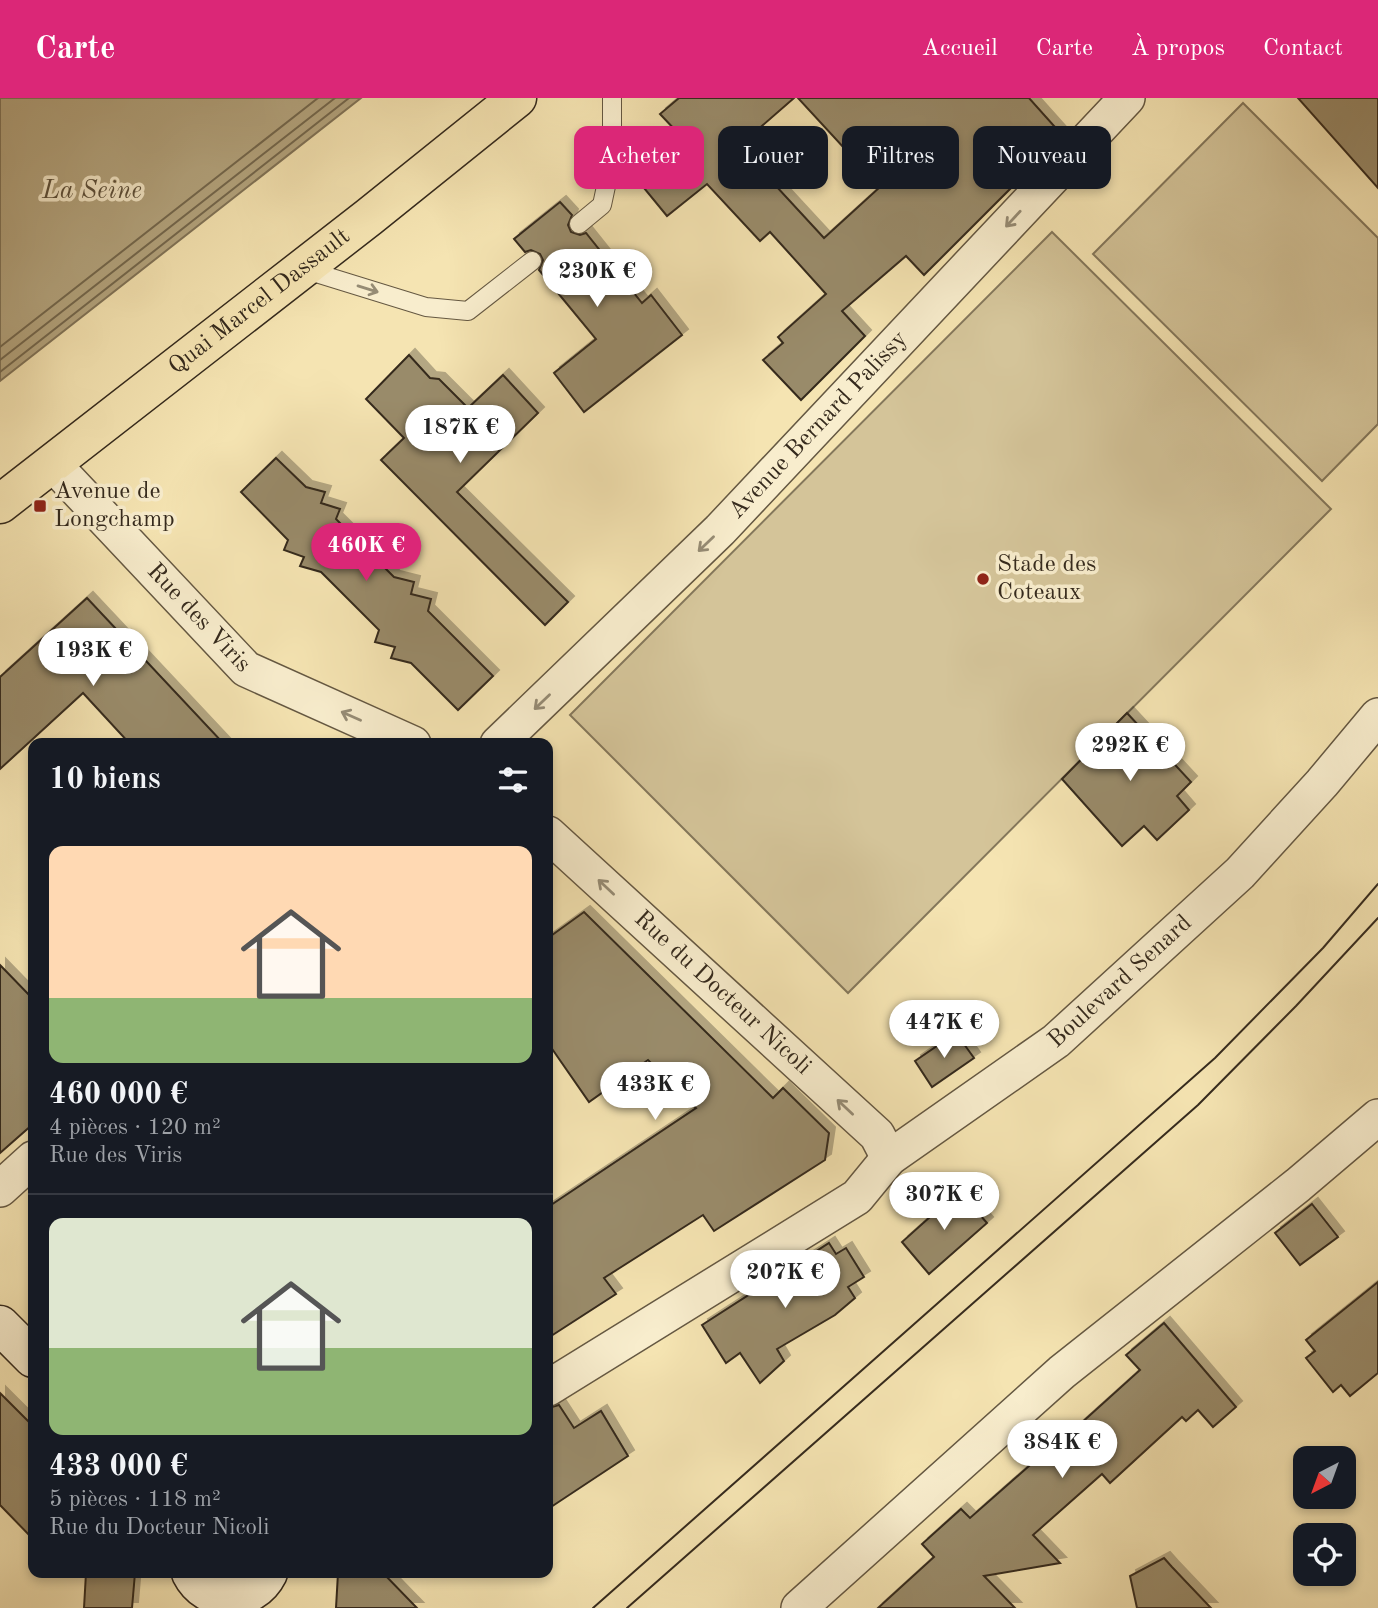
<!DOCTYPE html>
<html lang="fr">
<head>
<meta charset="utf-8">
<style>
  :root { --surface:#171b24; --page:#20242c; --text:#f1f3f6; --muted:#9ea1a6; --line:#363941; --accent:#db2777 }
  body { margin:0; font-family:"Old Standard TT",serif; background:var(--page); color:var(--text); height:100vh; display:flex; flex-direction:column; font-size:26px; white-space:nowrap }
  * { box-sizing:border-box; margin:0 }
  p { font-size:23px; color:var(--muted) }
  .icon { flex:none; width:38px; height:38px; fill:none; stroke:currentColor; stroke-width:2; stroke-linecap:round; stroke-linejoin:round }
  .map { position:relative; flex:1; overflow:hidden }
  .drawer { position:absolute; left:28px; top:640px; width:525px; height:840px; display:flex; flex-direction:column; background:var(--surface); border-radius:14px; box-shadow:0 4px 10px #0003 }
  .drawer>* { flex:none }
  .top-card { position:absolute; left:574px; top:28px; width:665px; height:63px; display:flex; gap:14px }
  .needle { width:46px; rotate:221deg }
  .controls { position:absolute; left:1293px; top:1348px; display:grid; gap:14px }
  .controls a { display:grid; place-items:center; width:63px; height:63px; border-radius:14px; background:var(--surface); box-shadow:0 4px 10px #0003; font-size:35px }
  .price { position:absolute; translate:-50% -60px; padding:0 16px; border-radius:24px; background:#fff; color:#222; font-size:23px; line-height:46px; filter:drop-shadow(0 2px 4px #0008) }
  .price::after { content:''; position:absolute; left:50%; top:42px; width:21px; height:16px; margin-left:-10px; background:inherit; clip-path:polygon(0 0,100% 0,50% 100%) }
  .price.selected { background:var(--accent); color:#fff }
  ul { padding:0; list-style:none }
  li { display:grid; align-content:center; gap:14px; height:371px; padding:0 21px }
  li+li { border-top:2px solid var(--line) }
  li span { display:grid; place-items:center; height:217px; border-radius:14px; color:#555 }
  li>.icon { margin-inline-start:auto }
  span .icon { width:126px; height:126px; fill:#fffc; stroke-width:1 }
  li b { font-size:30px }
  h2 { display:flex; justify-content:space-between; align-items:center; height:84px; padding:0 21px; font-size:30px }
  .pill { padding:0 24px; border-radius:14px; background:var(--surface); box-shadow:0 4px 10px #0003; font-size:24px; line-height:63px }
  .pill.selected { background:var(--accent); color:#fff }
  header { display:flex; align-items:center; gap:42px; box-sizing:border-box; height:98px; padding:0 35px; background:var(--accent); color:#fff }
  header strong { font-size:33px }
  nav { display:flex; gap:38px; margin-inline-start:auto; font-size:24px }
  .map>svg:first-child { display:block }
  .green { fill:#d4c499; stroke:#84775b; stroke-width:2 }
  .water { fill:#b4a57f; stroke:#817458; stroke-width:2 }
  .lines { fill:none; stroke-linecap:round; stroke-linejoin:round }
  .shore { stroke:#74684e; stroke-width:2 }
  .building { fill:#998b6a; stroke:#352a1d; stroke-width:2; filter:url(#shadow) }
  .lane-casing { stroke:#655842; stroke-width:20 }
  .street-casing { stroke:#655842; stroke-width:38 }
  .secondary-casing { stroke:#352a1d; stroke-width:41 }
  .primary-casing { stroke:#352a1d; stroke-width:41 }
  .lane { stroke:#f8edcd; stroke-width:18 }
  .street { stroke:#f8edcd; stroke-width:35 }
  .secondary { stroke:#f8edcd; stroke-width:38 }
  .primary { stroke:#f5e4b2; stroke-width:38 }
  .tram { stroke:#352a1d; stroke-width:2 }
  .oneway { stroke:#968c75 }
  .poi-dot { fill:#8f2418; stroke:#f8edcd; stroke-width:2.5 }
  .labels { text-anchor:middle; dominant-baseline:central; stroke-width:7; stroke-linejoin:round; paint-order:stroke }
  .street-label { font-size:24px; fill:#352a1d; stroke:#f8edcd }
  .poi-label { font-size:24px; fill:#352a1d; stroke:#f8edcd; text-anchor:start }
  .water-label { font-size:26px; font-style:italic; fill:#5b4f3a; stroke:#f8edcd }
</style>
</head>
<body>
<header>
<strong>Carte</strong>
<nav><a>Accueil</a><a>Carte</a><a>À propos</a><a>Contact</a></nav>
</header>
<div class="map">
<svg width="1378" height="1510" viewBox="0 0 1378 1510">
  <defs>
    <filter id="shadow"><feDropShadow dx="6" dy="-6" stdDeviation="0" flood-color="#0004"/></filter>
  </defs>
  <rect width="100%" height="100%" fill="#f5e4b2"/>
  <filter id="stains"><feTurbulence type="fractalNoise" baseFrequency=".00286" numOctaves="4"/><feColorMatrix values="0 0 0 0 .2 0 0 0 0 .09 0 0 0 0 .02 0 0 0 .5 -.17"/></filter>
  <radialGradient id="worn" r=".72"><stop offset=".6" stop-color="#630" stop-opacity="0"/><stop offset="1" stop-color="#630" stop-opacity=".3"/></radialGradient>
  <g class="green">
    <path d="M 1243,5 L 1378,140 L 1378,326 L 1322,383 L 1093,156 Z"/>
    <path d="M 1052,134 L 1331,411 L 848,895 L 570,617 Z"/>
  </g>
  <path class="water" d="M 0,0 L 361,0 L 0,283 Z"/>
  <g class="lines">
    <g class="shore">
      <path d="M 0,249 L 318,0"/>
      <path d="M 0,262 L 335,0"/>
      <path d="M 0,274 L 349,0"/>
    </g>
  </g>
  <g class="building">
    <path d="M 679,0 L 794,0 L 739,48 L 824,140 L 880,89 L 798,0 L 1029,0 L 1063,38 L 924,177 L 906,158 L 842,213 L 865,238 L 801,302 L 763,262 L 783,245 L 778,239 L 826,196 L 770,134 L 760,143 L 707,86 L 667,118 L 630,73 L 677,34 L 660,16 Z"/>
    <path d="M 1298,0 L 1378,0 L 1378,90 Z"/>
    <path d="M 560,104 L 572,117 L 568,127 L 571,134 L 580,137 L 586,135 L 642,205 L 651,197 L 682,237 L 584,314 L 554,275 L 596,241 L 539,172 L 543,162 L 540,156 L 531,152 L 525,154 L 514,141 Z"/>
    <path d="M 409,257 L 430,280 L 439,281 L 468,310 L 503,277 L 538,315 L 457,394 L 568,504 L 545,527 L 381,362 L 404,340 L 366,301 Z"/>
    <path d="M 276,360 L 306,389 L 325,394 L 321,405 L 340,411 L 336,421 L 394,479 L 414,484 L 411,496 L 431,501 L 428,513 L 493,578 L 458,612 L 411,565 L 391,560 L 395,549 L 375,544 L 379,532 L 321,474 L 300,468 L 304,459 L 284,452 L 288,442 L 241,394 Z"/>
    <path d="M 87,500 L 224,646 L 130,646 L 83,595 L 0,671 L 0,579 Z"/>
    <path d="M 1127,615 L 1191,684 L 1177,698 L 1189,712 L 1157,742 L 1144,728 L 1122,748 L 1062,681 Z"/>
    <path d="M 584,814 L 773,1000 L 783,990 L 829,1035 L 825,1062 L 714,1133 L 703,1117 L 604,1180 L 616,1196 L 548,1240 L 548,1109 L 696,1010 L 648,962 L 589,1004 L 548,945 L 548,840 Z"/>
    <path d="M 0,867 L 33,901 L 33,1026 L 0,1055 Z"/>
    <path d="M 956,935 L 974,960 L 932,989 L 915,963 Z"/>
    <path d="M 959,1093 L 987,1125 L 929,1176 L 902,1144 Z"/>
    <path d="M 1312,1106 L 1338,1139 L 1300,1167 L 1275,1135 Z"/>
    <path d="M 829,1145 L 836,1156 L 846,1150 L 864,1179 L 848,1189 L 855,1200 L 835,1217 L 777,1251 L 784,1263 L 760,1285 L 740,1255 L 726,1265 L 702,1227 Z"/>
    <path d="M 1378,1184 L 1378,1275 L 1350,1298 L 1341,1287 L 1333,1294 L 1306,1260 L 1315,1253 L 1306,1242 Z"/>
    <path d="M 1164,1225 L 1236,1309 L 1213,1329 L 1198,1312 L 1186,1323 L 1182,1319 L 1110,1385 L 1102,1376 L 1033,1437 L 1060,1465 L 984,1478 L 1015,1510 L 878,1510 L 934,1459 L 922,1446 L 961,1411 L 970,1420 L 1046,1353 L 1048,1355 L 1140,1272 L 1126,1257 Z"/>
    <path d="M 0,1295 L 33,1328 L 33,1441 L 0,1407 Z"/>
    <path d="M 559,1307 L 574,1330 L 601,1313 L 628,1358 L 548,1411 L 548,1310 Z"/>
    <path d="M 1164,1460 L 1172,1469 L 1211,1510 L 1137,1510 L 1130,1478 Z"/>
    <path d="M 86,1475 L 135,1475 L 132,1510 L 84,1510 Z"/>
    <path d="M 338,1475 L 383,1475 L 417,1510 L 336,1510 Z"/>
  </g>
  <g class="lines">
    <g class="lane-casing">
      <g id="lane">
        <path d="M 579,126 L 602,107 L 612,60 L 612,0"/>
        <path d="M 303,171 L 426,209 L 468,213 L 532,163"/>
      </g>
    </g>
    <g class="street-casing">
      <g id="street">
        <path id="s1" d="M 53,366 L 246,571 L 413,646"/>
        <path id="s2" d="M 498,646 L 720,432 L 1127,0"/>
        <path id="s3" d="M 548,736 L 877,1037 L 889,1060"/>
        <path d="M 0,1091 L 33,1061"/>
        <path id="s4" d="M 548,1290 L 857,1099 L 889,1060 L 1056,943 L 1240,775 L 1322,685 L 1378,618"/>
        <path d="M 799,1510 L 1062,1274 L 1298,1087 L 1378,1019"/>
      </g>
    </g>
    <g class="secondary-casing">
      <g id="secondary">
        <path d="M 0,1227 L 33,1260"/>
        <path d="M 191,1475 C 207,1507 252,1507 268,1475"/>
      </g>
    </g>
    <g class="primary-casing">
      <g id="primary">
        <path id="s5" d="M 0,406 L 369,119 L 517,0"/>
      </g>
    </g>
    <use href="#lane" class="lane"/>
    <use href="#street" class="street"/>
    <use href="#secondary" class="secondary"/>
    <use href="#primary" class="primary"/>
    <g class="tram">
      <path d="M 593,1510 L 1215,960 L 1323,850 L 1378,786"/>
      <path d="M 627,1510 L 1198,1007 L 1296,908 L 1378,820"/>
    </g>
  </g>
  <defs><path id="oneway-shaft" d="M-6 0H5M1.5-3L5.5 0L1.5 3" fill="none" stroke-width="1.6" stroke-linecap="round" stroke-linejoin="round" transform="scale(1.75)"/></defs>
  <g class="oneway">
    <use href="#oneway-shaft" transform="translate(1013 121) rotate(133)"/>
    <use href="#oneway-shaft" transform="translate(368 191) rotate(17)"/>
    <use href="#oneway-shaft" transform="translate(706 446) rotate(136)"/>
    <use href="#oneway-shaft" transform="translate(542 604) rotate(136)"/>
    <use href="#oneway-shaft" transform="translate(351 618) rotate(-156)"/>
    <use href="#oneway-shaft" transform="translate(606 789) rotate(-137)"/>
    <use href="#oneway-shaft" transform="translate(845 1009) rotate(-137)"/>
  </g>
  <g class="poi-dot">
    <rect x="33" y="401" width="14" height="14" rx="3.5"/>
    <circle cx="983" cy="481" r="7"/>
  </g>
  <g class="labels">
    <g class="street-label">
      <text stroke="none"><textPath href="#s5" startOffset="329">Quai Marcel Dassault</textPath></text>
      <text stroke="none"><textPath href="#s2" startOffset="452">Avenue Bernard Palissy</textPath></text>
      <text stroke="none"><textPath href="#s1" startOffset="212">Rue des Viris</textPath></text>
      <text stroke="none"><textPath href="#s4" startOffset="705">Boulevard Senard</textPath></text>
      <text stroke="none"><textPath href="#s3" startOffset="236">Rue du Docteur Nicoli</textPath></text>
    </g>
    <g class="poi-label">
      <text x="54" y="394">Avenue de<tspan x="54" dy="28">Longchamp</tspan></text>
      <text x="997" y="467">Stade des<tspan x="997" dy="28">Coteaux</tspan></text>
    </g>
    <g class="water-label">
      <text x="92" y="93">La Seine</text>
    </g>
  </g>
  <rect width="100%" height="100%" filter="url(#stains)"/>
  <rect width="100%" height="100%" fill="url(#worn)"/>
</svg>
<div class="controls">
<a><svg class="needle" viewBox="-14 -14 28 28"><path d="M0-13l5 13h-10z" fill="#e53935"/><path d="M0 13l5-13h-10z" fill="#9ea1a6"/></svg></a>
<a><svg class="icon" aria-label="locate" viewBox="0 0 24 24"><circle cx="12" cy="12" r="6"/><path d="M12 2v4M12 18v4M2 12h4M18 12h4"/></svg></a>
</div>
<b class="price" style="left:597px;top:211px">230K €</b>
<b class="price" style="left:460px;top:367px">187K €</b>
<b class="price selected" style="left:366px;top:485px">460K €</b>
<b class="price" style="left:93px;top:590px">193K €</b>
<b class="price" style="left:1130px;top:685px">292K €</b>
<b class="price" style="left:944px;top:962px">447K €</b>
<b class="price" style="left:655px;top:1024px">433K €</b>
<b class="price" style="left:944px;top:1134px">307K €</b>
<b class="price" style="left:785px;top:1212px">207K €</b>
<b class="price" style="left:1062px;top:1382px">384K €</b>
<div class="top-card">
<a class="pill selected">Acheter</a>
<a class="pill">Louer</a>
<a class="pill">Filtres</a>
<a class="pill">Nouveau</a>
</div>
<section class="drawer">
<h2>10 biens<svg class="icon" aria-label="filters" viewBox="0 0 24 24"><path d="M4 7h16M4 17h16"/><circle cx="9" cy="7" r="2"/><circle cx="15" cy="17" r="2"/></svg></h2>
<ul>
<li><span style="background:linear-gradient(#ffd9b3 70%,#8fb573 0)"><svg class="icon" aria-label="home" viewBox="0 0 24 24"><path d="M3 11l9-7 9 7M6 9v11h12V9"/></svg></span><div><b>460 000 €</b><p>4 pièces · 120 m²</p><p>Rue des Viris</p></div></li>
<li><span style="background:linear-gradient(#dfe7d0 60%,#8fb573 0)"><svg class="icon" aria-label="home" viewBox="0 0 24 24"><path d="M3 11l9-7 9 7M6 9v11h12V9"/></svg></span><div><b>433 000 €</b><p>5 pièces · 118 m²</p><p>Rue du Docteur Nicoli</p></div></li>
</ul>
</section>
</div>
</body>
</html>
